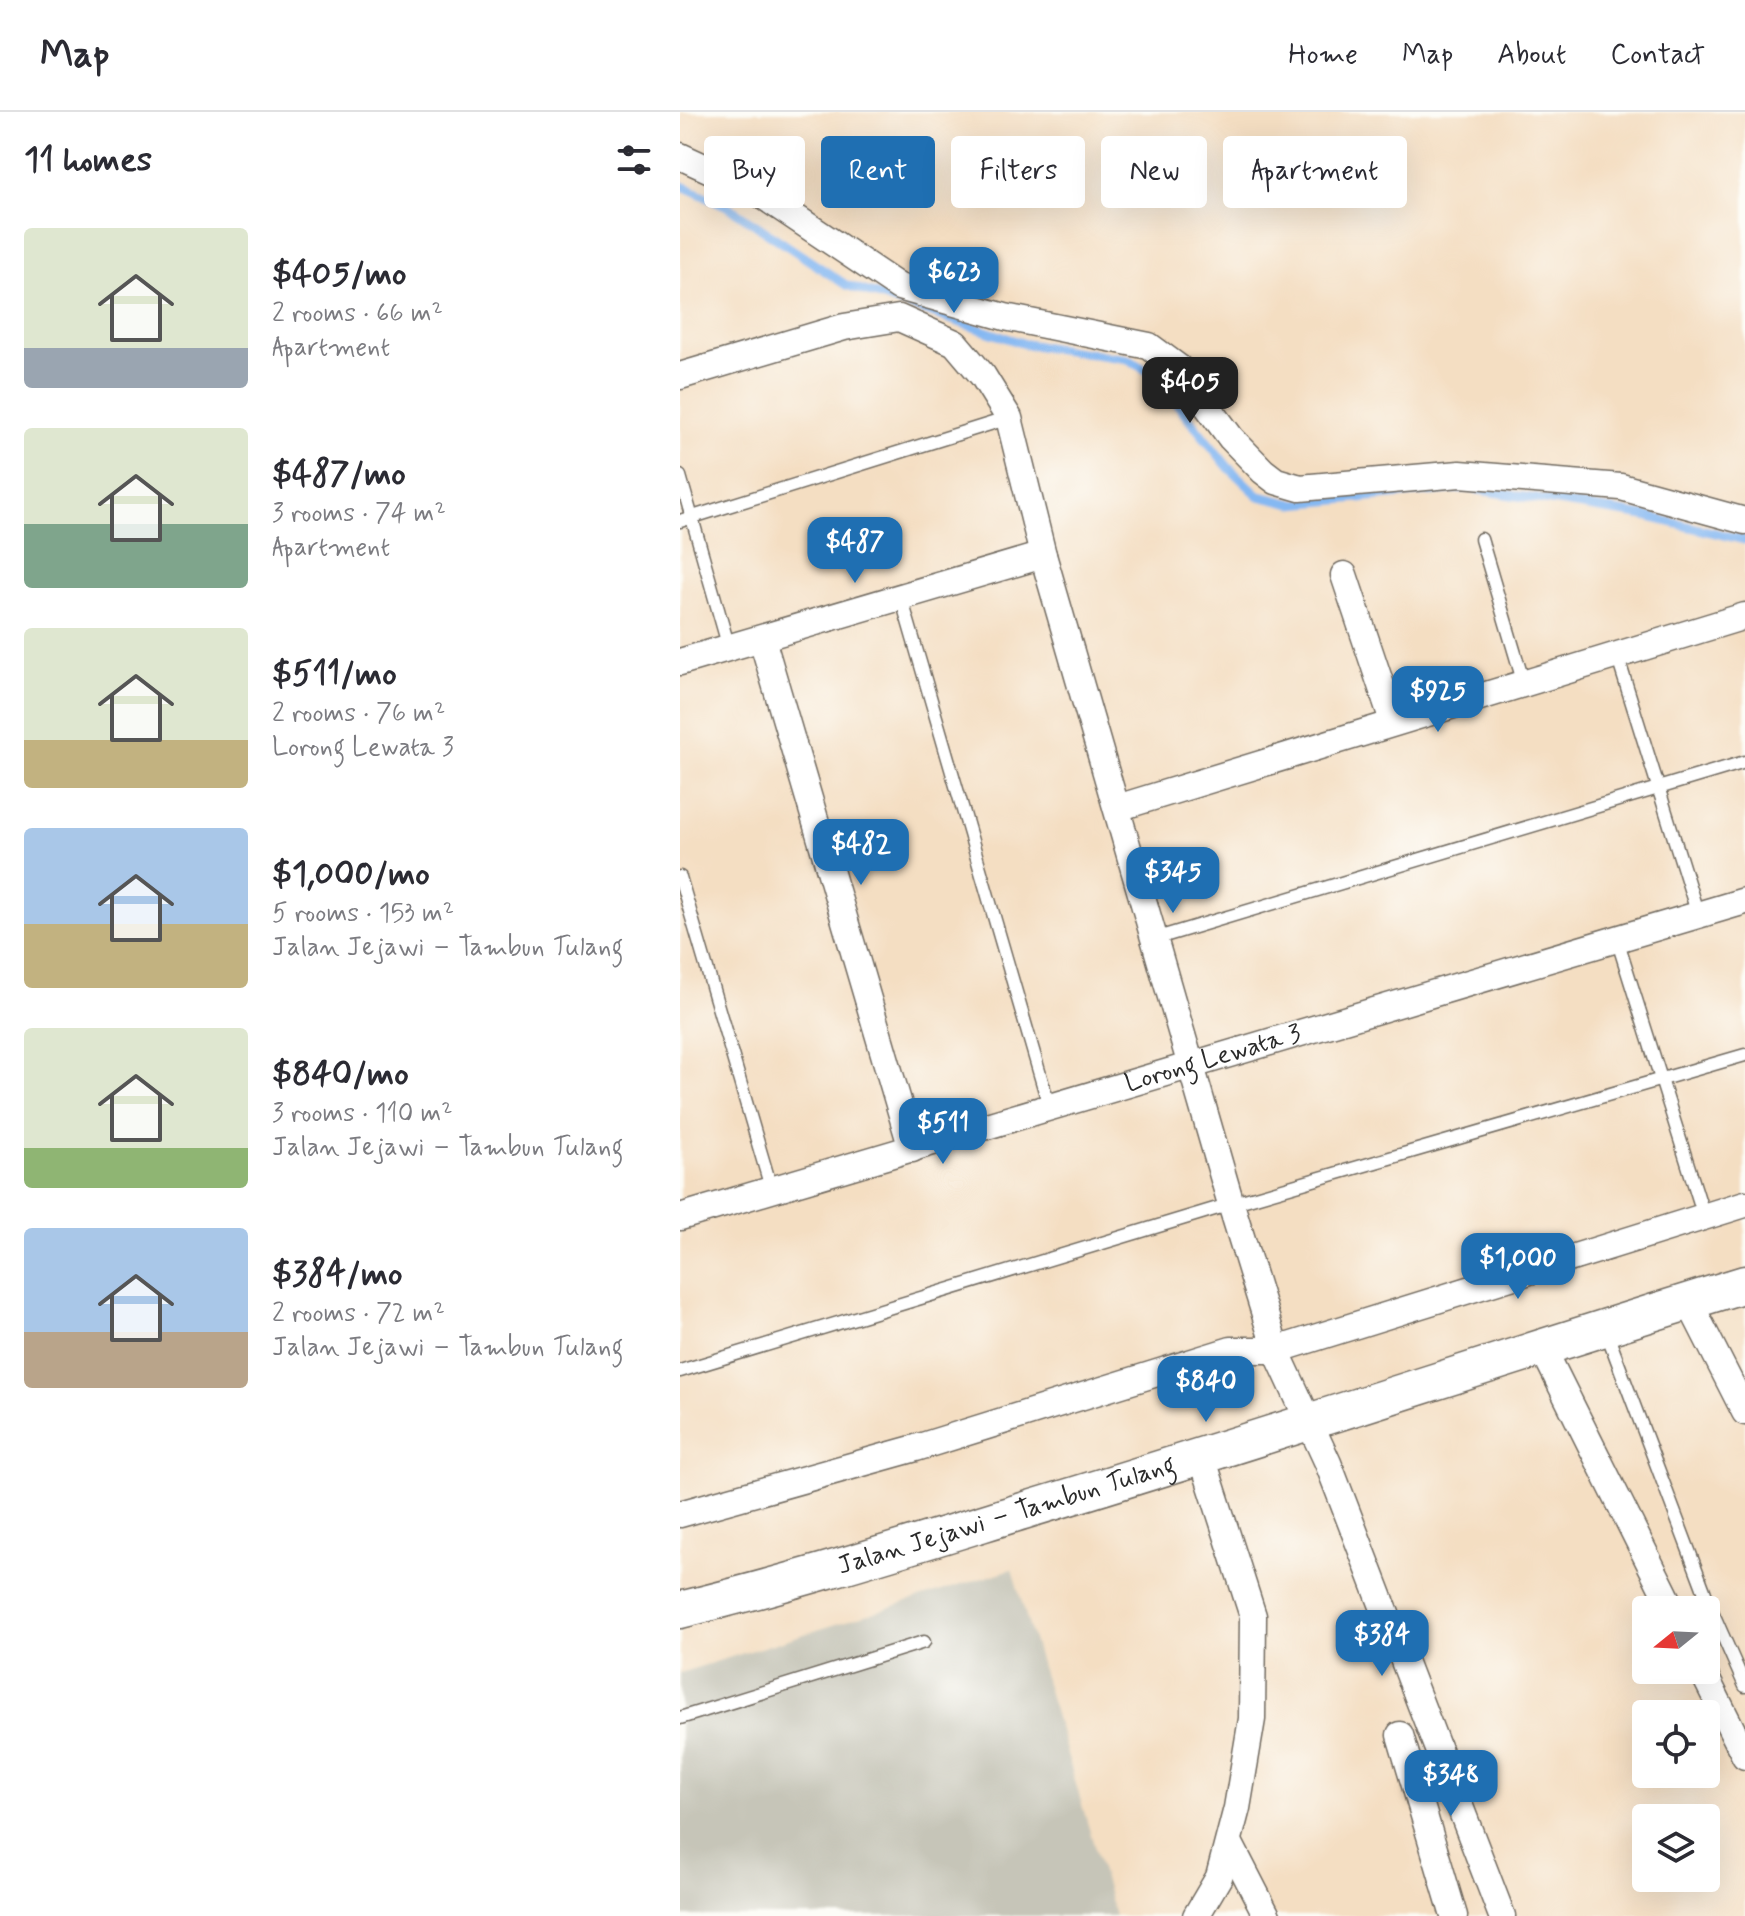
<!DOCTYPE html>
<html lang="en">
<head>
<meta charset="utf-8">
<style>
  :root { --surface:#fff; --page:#f7f7f7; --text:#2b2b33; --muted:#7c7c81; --line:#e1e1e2; --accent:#1f6fb2 }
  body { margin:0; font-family:Mynerve,sans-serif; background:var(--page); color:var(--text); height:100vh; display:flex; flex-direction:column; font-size:30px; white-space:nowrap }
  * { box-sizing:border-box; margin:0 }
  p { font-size:26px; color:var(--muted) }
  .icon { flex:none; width:44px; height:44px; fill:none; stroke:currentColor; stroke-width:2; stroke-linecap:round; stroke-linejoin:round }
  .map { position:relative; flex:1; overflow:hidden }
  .details { display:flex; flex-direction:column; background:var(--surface); width:680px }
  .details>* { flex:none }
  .hud { position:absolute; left:24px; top:24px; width:760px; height:72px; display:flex; gap:16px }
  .needle { width:52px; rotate:252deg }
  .tools { position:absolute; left:952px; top:1484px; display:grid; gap:16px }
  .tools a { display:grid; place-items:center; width:88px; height:88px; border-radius:8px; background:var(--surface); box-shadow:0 8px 32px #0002; font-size:40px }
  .price { position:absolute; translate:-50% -68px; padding:0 18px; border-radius:16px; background:var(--accent); color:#fff; font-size:26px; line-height:52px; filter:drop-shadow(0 2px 4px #0008) }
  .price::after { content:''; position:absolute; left:50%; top:48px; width:24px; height:18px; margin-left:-12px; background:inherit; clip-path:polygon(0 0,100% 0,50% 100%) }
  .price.active { background:#222; color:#fff }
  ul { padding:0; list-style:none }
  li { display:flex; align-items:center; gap:24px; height:200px; padding:0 24px }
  li span { display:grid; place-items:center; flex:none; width:224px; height:160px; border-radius:8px; color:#555 }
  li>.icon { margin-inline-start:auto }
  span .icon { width:96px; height:96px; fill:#fffc; stroke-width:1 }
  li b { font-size:34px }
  h2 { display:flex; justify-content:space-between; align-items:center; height:96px; padding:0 24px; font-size:34px }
  .tag { padding:0 28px; border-radius:8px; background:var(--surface); box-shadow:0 8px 32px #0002; font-size:28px; line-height:72px }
  .tag.active { background:var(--accent); color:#fff }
  header { display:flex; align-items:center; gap:48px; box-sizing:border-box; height:112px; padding:0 40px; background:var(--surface); border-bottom:2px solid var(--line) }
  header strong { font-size:38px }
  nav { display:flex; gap:44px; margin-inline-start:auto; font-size:28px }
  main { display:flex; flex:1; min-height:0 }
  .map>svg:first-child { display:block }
  .industrial { fill:#c6c5b8 }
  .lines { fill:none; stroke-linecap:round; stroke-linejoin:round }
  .stream { stroke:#85b8f2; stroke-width:9 }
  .lane-casing { stroke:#716a60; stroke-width:15 }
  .street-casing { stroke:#716a60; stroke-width:29 }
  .secondary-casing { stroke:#716a60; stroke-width:39 }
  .lane { stroke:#fff; stroke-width:12 }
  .street { stroke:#fff; stroke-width:26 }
  .secondary { stroke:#fff; stroke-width:36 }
  .labels { text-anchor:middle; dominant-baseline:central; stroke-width:8; stroke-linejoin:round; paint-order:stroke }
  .street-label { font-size:26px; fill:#2b2b2b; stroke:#fdfcf7 }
</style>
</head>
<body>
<header>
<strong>Map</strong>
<nav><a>Home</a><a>Map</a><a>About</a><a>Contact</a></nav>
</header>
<main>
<section class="details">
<h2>11 homes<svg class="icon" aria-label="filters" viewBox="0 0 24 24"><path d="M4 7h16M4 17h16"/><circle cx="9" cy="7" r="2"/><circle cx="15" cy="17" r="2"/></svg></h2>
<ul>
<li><span style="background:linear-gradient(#dfe7d0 75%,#9aa5b1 0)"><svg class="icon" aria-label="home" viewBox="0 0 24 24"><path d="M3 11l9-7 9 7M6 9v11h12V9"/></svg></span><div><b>$405/mo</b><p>2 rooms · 66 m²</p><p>Apartment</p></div></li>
<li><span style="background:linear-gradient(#dfe7d0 60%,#7fa58c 0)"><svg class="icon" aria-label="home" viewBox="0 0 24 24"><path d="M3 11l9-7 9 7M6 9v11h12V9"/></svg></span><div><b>$487/mo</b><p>3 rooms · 74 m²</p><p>Apartment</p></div></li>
<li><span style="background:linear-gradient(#dfe7d0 70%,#c2b280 0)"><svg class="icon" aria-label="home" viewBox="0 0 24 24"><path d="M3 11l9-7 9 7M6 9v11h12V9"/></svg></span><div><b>$511/mo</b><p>2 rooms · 76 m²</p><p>Lorong Lewata 3</p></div></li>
<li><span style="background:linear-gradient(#a9c7e8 60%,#c2b280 0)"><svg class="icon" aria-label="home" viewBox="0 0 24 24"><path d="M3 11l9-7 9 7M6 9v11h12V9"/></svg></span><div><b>$1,000/mo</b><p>5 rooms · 153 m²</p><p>Jalan Jejawi – Tambun Tulang</p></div></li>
<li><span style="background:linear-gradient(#dfe7d0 75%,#8fb573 0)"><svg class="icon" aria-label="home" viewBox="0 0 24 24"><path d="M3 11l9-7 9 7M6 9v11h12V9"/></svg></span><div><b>$840/mo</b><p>3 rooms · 110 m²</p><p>Jalan Jejawi – Tambun Tulang</p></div></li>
<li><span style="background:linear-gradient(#a9c7e8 65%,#b9a48a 0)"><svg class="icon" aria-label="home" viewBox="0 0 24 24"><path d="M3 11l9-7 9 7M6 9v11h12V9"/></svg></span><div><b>$384/mo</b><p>2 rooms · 72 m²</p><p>Jalan Jejawi – Tambun Tulang</p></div></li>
</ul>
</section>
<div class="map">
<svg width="1065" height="1804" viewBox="0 0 1065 1804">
  <rect width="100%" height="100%" fill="#fdfcf7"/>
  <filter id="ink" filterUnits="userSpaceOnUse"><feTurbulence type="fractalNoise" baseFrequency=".0125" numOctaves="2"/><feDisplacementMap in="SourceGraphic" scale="16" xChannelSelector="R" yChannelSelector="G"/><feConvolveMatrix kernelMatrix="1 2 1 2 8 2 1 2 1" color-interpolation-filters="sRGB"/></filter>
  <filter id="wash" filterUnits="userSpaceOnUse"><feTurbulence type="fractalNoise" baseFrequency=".006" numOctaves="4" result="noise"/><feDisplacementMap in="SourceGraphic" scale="32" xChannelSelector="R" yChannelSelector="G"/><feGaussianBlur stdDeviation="1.8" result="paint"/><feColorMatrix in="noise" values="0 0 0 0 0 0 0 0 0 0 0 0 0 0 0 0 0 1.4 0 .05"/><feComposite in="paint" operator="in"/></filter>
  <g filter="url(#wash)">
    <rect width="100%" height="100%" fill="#f4dec2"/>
    <path class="industrial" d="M 332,1457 L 435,1804 L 0,1804 L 0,1561 Z"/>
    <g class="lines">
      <path class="stream" d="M 0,73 L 49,95 L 166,173 L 345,232 L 448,247 L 474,263 L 548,355 L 579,384 L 613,392 L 787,376 L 965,404 L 1065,428"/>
    </g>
  </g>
  <g filter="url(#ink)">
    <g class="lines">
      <g class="lane-casing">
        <g id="lane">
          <path d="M 0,364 L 49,536"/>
          <path d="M 0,409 L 329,306"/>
          <path d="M 801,427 L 844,572"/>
          <path d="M 221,485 L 370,997"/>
          <path d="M 937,543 L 1018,803"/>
          <path d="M 0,765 L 92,1079"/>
          <path d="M 474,827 L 1065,650"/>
          <path d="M 937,827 L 1024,1104"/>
          <path d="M 926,1219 L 1031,1497 L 1065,1574"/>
          <path d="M 0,1259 L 551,1092 L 1065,943"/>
          <path d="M 0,1606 L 244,1530"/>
        </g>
      </g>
      <g class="street-casing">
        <g id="street">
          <path d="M 0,44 L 76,79 L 219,175 L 325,205 L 469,234 L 499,256 L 551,326 L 583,359 L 596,369 L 620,376 L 780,362 L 941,375 L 1065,409"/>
          <path d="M 0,264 L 164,215 L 219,206 L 275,231 L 303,264 L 329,306 L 363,443 L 551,1092 L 596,1238 L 648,1351 L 822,1804"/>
          <path d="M 664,463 L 713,609"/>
          <path d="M 82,527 L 232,1037"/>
          <path d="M 0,550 L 363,443"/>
          <path d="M 437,696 L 1065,504"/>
          <path id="s1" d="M 0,1105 L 1065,789"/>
          <path d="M 1009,1190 L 1065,1300"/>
          <path d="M 861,1233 L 993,1498"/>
          <path d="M 0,1402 L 236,1336 L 551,1238 L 596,1238 L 1065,1092"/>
          <path d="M 1022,1558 L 1065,1644"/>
          <path d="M 720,1623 L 774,1804"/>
          <path d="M 550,1732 L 587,1804"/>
          <path d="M 516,1804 L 539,1765 L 557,1696 L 572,1607 L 573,1504 L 522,1345"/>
        </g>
      </g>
      <g class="secondary-casing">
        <g id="secondary">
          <path id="s2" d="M 0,1498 C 116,1470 229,1434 343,1399 C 585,1326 824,1246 1065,1172"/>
        </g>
      </g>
      <use href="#lane" class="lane"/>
      <use href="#street" class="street"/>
      <use href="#secondary" class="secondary"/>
    </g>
  </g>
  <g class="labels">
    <g class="street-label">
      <text stroke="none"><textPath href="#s1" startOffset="556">Lorong Lewata 3</textPath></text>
      <text stroke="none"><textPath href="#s2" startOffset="340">Jalan Jejawi – Tambun Tulang</textPath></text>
    </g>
  </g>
</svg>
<div class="tools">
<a><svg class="needle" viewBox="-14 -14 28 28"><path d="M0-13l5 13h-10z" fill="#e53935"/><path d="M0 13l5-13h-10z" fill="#7c7c81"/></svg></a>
<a><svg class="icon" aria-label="locate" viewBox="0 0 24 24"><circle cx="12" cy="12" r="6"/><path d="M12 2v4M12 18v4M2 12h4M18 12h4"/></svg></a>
<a><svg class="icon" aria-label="layers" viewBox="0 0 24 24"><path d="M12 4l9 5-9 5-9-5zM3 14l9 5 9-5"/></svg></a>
</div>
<b class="price" style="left:274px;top:203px">$623</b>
<b class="price active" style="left:510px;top:313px">$405</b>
<b class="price" style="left:175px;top:473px">$487</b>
<b class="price" style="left:758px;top:622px">$925</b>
<b class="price" style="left:181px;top:775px">$482</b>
<b class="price" style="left:493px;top:803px">$345</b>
<b class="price" style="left:263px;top:1054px">$511</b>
<b class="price" style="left:838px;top:1189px">$1,000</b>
<b class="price" style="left:526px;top:1312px">$840</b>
<b class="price" style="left:702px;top:1566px">$384</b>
<b class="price" style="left:771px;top:1706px">$348</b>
<div class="hud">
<a class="tag">Buy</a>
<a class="tag active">Rent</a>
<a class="tag">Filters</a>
<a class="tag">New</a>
<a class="tag">Apartment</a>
</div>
</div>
</main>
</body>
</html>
